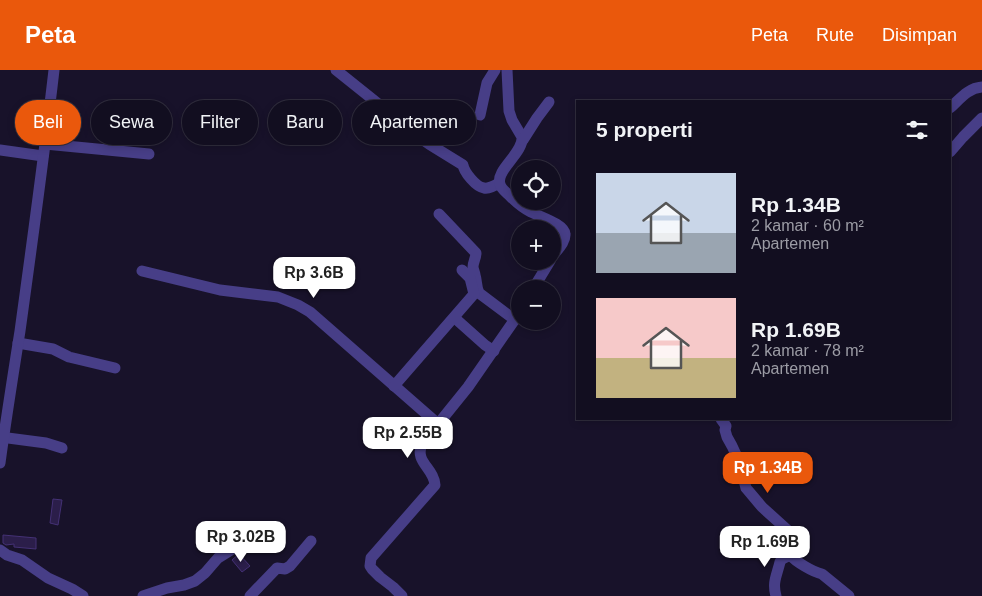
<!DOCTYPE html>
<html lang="id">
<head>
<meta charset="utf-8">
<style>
  :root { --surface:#120e20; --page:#1b1729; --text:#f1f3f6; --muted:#9c9ca5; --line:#312e3e; --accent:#ea580c }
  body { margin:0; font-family:Arial,sans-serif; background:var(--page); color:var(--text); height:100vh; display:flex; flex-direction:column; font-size:19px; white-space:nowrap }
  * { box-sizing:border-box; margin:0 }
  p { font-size:16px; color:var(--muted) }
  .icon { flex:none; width:28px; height:28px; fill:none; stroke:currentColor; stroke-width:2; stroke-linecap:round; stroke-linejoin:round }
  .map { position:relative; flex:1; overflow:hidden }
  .side { position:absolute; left:576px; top:30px; width:375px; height:320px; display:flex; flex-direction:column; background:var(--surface); border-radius:0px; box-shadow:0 2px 8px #0003,0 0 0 1px var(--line) }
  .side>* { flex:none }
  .hud { position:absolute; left:15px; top:30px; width:475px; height:45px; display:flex; gap:10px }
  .buttons { position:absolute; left:511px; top:90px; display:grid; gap:10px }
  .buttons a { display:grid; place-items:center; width:50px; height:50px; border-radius:50%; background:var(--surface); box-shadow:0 2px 8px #0003,0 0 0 1px var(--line); font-size:25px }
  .price { position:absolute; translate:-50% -42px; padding:0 11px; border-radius:10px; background:#fff; color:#222; font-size:16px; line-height:32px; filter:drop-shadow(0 1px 2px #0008) }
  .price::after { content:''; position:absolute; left:50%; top:30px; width:15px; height:11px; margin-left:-8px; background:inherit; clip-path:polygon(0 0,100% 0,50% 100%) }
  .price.current { background:var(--accent); color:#fff }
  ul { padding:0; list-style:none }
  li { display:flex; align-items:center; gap:15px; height:125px; padding:0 20px }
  li span { display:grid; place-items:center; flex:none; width:140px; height:100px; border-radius:0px; color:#555 }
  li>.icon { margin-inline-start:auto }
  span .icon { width:60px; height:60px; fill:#fffc; stroke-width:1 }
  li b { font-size:21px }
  h2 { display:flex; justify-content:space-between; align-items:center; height:60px; padding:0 20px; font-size:21px }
  .chip { padding:0 18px; border-radius:22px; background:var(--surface); box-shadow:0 2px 8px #0003,0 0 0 1px var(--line); font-size:18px; line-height:45px }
  .chip.current { background:var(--accent); color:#fff }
  header { display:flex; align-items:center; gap:30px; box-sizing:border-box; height:70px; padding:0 25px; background:var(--accent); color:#fff }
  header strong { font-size:24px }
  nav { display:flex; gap:28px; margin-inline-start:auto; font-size:18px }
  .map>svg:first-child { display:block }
  .building { fill:#2b1e4a; stroke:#443175 }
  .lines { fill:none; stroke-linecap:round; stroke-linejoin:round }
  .minor { stroke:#473e87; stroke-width:11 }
</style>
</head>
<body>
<header>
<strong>Peta</strong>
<nav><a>Peta</a><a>Rute</a><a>Disimpan</a></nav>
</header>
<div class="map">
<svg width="982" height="526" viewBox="0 0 982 526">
  <rect width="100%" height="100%" fill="#18122a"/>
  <g class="building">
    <path d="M 53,429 L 62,430 L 58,455 L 50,453 Z"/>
    <path d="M 3,465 L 36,468 L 36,479 L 14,477 L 14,474 L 6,475 L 3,473 Z"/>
    <path d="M 239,484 L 250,496 L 242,502 L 232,490 Z"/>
  </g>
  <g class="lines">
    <g class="minor">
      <path d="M 336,0 L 381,36 L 393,49 L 429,74 L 463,95 C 464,102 476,117 484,118 C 489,119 494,116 499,113"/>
      <path d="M 507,0 L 509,41 L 512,50 L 522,67 C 524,83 495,100 500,114 C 501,119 506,122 510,126 C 516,132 523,138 531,142 C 540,147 564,154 565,164 C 566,172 556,181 552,187"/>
      <path d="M 950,38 C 960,29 968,18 982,17"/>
      <path d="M 480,45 L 487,13 L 495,0"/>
      <path d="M 523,70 L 537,48 L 549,32"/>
      <path d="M 45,74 L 149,84"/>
      <path d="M 0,80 L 43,86"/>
      <path d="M 950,82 L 963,67 L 982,48"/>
      <path d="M 439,144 L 476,183 C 476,188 473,192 473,197 C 473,199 475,203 475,205 C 477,211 476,217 479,223 L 515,250"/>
      <path d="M 142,201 L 220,220 L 278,227 L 298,235 L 310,242 L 438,354"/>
      <path d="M 533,219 L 550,191"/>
      <path d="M 457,250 L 485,275 L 494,281"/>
      <path d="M 18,273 L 53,279 L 69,287 L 115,298"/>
      <path d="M 394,316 L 474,224 L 470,208 L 462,200"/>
      <path d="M 721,349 L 726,356 L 725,360 L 727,367 L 732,376 L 739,391 L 746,418 L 762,437 L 793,465 C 799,473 795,478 790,485 C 796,492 813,502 822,504 L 849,526"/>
      <path d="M 0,367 L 46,373 L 62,378"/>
      <path d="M 0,393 C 6,349 13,305 20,261 C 32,174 44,87 54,0"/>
      <path d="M 0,480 L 7,485 L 22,490 L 48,508 L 72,519 L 83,526"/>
      <path d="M 143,526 L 167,518 L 184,515 L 195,511 L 205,503 L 218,488 L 242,473"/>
      <path d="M 250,526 L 276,499 L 277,498 L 285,499 L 290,496 L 311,471"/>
      <path d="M 402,526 L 393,517 L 380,507 L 372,499 L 370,496 L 371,488 L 435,415 C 434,398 414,392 422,374 L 468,317 L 520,242"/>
      <path d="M 776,526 C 772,512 777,505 780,492 L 782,489 L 790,485"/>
    </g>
  </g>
</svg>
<div class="buttons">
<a><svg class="icon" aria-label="locate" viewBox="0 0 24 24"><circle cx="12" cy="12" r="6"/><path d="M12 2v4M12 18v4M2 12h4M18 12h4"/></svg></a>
<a>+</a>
<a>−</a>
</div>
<b class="price" style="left:314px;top:229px">Rp 3.6B</b>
<b class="price" style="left:408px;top:389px">Rp 2.55B</b>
<b class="price current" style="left:768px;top:424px">Rp 1.34B</b>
<b class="price" style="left:241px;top:493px">Rp 3.02B</b>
<b class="price" style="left:765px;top:498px">Rp 1.69B</b>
<div class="hud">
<a class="chip current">Beli</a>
<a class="chip">Sewa</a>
<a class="chip">Filter</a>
<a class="chip">Baru</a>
<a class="chip">Apartemen</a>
</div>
<section class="side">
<h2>5 properti<svg class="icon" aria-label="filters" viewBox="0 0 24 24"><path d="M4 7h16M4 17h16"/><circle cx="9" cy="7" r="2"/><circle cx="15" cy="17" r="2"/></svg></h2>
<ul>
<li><span style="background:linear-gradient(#c9d6e8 60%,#9aa5b1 0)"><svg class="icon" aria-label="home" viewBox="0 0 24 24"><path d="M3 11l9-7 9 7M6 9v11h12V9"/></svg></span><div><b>Rp 1.34B</b><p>2 kamar · 60 m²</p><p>Apartemen</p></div></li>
<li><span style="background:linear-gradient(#f6c9c9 60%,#c2b280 0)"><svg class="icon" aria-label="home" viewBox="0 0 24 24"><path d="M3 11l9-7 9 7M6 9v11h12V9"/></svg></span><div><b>Rp 1.69B</b><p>2 kamar · 78 m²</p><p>Apartemen</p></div></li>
</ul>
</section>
</div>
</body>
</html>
